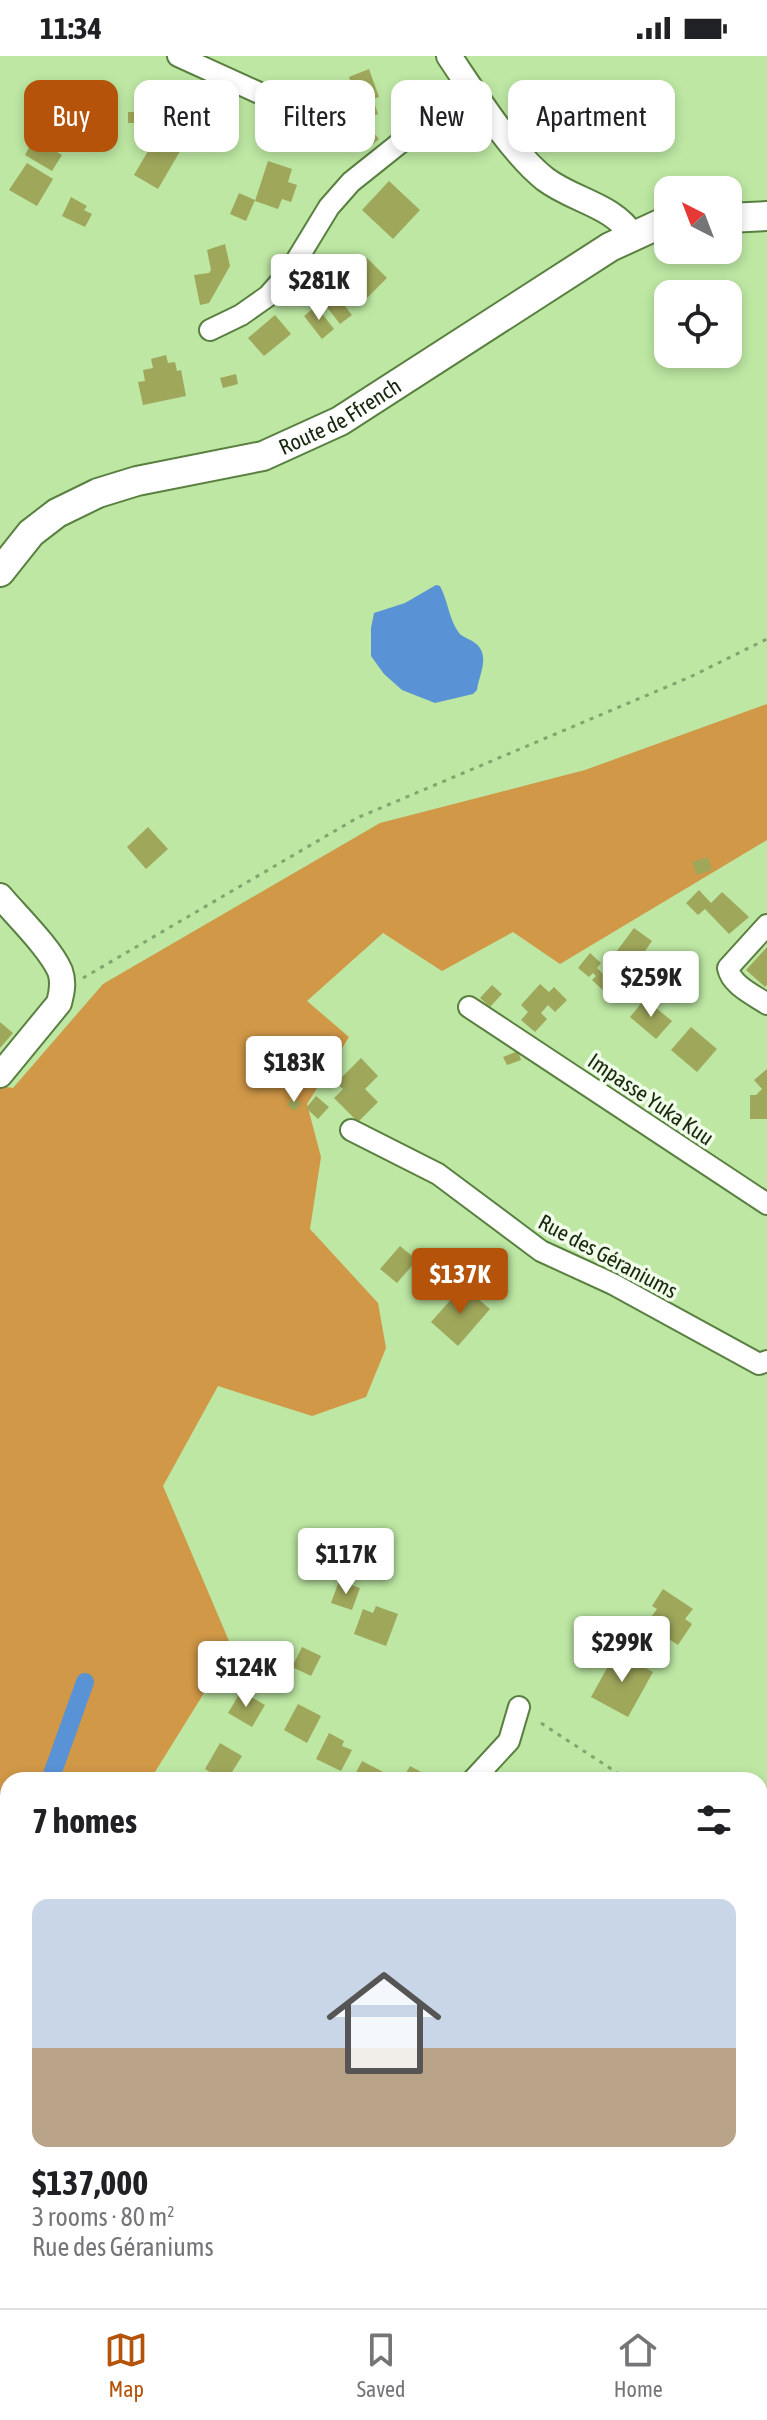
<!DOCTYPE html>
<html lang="en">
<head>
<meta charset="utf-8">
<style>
  :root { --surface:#fff; --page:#f6f6f6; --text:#202124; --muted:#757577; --line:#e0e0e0; --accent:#b45309 }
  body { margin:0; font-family:"Asap Condensed",sans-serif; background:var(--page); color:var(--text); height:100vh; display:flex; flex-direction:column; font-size:30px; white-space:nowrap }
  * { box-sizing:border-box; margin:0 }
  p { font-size:26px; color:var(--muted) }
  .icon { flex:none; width:44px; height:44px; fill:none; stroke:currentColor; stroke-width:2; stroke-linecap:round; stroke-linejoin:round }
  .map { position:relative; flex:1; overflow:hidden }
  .drawer { position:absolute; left:0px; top:1716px; width:768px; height:536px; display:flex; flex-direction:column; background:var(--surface); border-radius:24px 24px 0 0; box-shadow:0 4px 12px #0003 }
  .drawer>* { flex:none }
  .banner { position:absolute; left:24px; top:24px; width:720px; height:72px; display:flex; gap:16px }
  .needle { width:52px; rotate:318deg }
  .fabs { position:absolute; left:654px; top:120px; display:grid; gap:16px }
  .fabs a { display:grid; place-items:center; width:88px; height:88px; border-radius:16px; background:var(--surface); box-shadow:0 4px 12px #0003; font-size:40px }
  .price { position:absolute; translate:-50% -68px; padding:0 18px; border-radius:8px; background:#fff; color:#222; font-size:26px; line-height:52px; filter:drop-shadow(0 2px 4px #0008) }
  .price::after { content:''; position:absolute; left:50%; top:48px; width:24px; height:18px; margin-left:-12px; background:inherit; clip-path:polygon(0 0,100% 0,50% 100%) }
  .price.active { background:var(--accent); color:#fff }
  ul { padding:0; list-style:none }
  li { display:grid; align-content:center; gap:16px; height:424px; padding:0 32px }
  li span { display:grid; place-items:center; height:248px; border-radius:16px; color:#555 }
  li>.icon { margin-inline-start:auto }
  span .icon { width:144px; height:144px; fill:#fffc; stroke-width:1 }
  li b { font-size:34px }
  h2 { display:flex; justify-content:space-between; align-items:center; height:96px; padding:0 32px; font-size:34px }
  .pill { padding:0 28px; border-radius:16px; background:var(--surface); box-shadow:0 4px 12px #0003; font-size:28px; line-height:72px }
  .pill.active { background:var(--accent); color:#fff }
  .status { display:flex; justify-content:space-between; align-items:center; height:56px; padding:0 40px; background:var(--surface); direction:ltr }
  .status svg { height:22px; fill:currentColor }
  .dock { display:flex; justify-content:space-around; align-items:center; height:112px; border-top:2px solid var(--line); background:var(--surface); font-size:22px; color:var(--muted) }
  .dock a { display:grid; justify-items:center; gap:4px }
  .dock .active { color:var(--accent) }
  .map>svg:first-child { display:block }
  .forest { fill:#d09847 }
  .water { fill:#5992d5 }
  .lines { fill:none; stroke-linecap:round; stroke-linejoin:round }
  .canal { stroke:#5992d5; stroke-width:18 }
  .building { fill:#9fa75b }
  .minor-casing { stroke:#5a8041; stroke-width:24 }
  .tertiary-casing { stroke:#5a8041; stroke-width:28 }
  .secondary-casing { stroke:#5a8041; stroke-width:32 }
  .path { stroke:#83a46f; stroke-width:3; stroke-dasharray:4 6; stroke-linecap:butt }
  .minor { stroke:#fff; stroke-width:20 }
  .tertiary { stroke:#fff; stroke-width:24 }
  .secondary { stroke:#fff; stroke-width:28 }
  .labels { text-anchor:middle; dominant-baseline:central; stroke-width:7; stroke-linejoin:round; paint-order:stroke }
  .street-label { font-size:22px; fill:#18280e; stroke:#f1feea }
</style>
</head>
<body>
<div class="status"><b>11:34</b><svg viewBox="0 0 49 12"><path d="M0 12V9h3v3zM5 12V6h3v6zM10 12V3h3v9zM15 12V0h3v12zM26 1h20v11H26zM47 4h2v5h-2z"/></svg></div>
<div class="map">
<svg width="767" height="2252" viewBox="0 0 767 2252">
  <rect width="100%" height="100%" fill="#bde7a3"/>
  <path class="forest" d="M 767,648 L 767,784 L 560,908 L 513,876 L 442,915 L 383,877 L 307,945 L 349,981 L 307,1048 L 321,1101 L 310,1173 L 378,1247 L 386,1292 L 366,1341 L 312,1360 L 218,1330 L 163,1430 L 232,1592 L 150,1724 L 8,1724 L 8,1954 L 0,1967 L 0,1030 L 13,1032 L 103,928 L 380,767 L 585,714 Z"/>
  <path class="water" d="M 436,529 L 440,530 C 448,545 449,564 459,577 C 463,582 471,583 475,587 C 491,599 479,619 477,634 L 473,638 L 435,647 L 402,634 L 384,618 L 371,600 L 371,572 L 374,557 L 405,547 Z"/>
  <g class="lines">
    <g class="canal">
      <path d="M 50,1724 L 85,1626"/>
      <path d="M 0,1863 L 8,1841"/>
    </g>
  </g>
  <g class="building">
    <path d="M 369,13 L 379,41 L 373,43 L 378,58 L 364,63 L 359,49 L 355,50 L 351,39 L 355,38 L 349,21 Z"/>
    <path d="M 293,42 L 311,44 L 306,85 L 281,82 L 286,45 L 292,46 Z"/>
    <rect x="128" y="56" width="21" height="11"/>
    <path d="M 84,63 L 98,67 L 95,76 L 81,72 Z"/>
    <path d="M 162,71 L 186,85 L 158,133 L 134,119 Z"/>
    <path d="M 369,72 L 379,83 L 372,89 L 362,77 Z"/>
    <path d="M 34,82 L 62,99 L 52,115 L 25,99 Z"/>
    <path d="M 268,105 L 292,113 L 288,126 L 297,129 L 291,146 L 282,143 L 278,153 L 255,145 Z"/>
    <path d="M 27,107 L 53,123 L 37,150 L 9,134 Z"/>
    <path d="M 389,125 L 420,154 L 393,183 L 362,154 Z"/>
    <path d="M 239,137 L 255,144 L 246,165 L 230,158 Z"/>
    <path d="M 71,141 L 87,150 L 84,154 L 92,158 L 85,171 L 62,160 Z"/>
    <path d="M 225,188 L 230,210 L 209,247 L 200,249 L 194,219 L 209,217 L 211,214 L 207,194 Z"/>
    <path d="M 367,202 L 387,222 L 367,242 L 347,223 Z"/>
    <path d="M 334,236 L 352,259 L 340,268 L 322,245 Z"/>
    <path d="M 316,250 L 334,273 L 322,283 L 304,260 Z"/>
    <path d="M 275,259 L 291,278 L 264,300 L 248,282 Z"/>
    <path d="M 166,299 L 168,307 L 175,306 L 177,315 L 181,314 L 186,340 L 143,349 L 138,326 L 145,325 L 143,314 L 153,312 L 151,303 Z"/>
    <path d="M 236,318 L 238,328 L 223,332 L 220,322 Z"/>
    <path d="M 148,771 L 168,793 L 146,813 L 127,791 Z"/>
    <path d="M 708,801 L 712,814 L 697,819 L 692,806 Z"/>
    <path d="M 699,834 L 711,847 L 722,836 L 749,861 L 729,878 L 705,853 L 698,859 L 686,847 Z"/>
    <path d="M 634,872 L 652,885 L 643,898 L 660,911 L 653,921 L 628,902 L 624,908 L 613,900 Z"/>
    <path d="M 767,891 L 767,929 L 765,931 L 746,914 Z"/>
    <path d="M 590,897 L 601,907 L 597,912 L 605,920 L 610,915 L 621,925 L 608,939 L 592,924 L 596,920 L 593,917 L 589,921 L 578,912 Z"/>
    <path d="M 540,928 L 549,936 L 554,931 L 567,944 L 555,956 L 548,949 L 541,957 L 547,963 L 535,976 L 521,964 L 528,956 L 521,949 Z"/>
    <path d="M 492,929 L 502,938 L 490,951 L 480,942 Z"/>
    <path d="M 645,943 L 672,965 L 656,983 L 630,961 Z"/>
    <path d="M 0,966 L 13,977 L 0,992 Z"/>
    <path d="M 691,971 L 717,993 L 697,1016 L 671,994 Z"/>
    <path d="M 518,995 L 521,1004 L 507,1009 L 503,1001 Z"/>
    <path d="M 361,1002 L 378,1020 L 365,1033 L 378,1046 L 358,1066 L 334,1042 L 343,1033 L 336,1027 Z"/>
    <path d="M 767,1013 L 767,1063 L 750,1063 L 750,1039 L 756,1039 L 762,1033 L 754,1024 Z"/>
    <path d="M 316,1040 L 329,1051 L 318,1063 L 306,1052 Z"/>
    <path d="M 294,1041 L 301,1048 L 295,1055 L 287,1049 Z"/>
    <path d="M 400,1190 L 417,1204 L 397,1227 L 380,1213 Z"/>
    <path d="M 463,1230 L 490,1253 L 458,1290 L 431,1266 Z"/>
    <path d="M 339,1525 L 360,1532 L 352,1554 L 331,1547 Z"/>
    <path d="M 663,1533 L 693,1553 L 685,1563 L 692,1568 L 678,1589 L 646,1568 L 657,1553 L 652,1550 Z"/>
    <path d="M 376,1550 L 398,1558 L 386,1590 L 354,1578 L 363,1553 L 373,1557 Z"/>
    <path d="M 302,1591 L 321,1600 L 311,1620 L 292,1611 Z"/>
    <path d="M 616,1596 L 653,1616 L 628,1661 L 591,1641 Z"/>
    <path d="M 241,1635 L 265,1649 L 252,1671 L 228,1657 Z"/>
    <path d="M 298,1648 L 321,1660 L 307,1687 L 284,1674 Z"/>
    <path d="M 329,1677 L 344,1685 L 342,1690 L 352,1694 L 341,1715 L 316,1703 Z"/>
    <path d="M 220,1687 L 242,1700 L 227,1724 L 223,1724 L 205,1713 Z"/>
    <path d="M 362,1705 L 389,1719 L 386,1724 L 352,1724 Z"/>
    <path d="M 410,1710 L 436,1724 L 402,1724 Z"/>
    <path d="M 767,1792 L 767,1823 L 760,1819 L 760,1805 Z"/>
    <path d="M 39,2244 L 64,2244 L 64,2252 L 38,2251 Z"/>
    <path d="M 112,2244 L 140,2244 L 139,2252 L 111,2252 Z"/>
    <path d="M 187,2244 L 223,2244 L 224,2247 L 188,2251 Z"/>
    <path d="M 244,2244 L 253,2244 L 254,2250 L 245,2252 Z"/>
    <path d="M 526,2244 L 549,2244 L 559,2252 L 519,2252 Z"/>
  </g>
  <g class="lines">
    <g class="minor-casing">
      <g id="minor">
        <path d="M 178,0 L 266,40"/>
        <path d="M 210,274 L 241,259 L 268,240 L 290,215 L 329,151 L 351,126 L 470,31"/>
        <path d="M 767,869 L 728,912 C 731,929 754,939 767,948"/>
        <path d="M 469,951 L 767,1148"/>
        <path d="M 351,1074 L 438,1118 L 541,1195 L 613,1228 L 759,1308 L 767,1305"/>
        <path d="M 473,1724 L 509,1685 L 519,1651"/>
        <path d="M 760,1851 L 767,1856"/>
        <path d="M 760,2195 L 767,2199"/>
        <path d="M 280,2244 L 281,2252"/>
        <path d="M 609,2244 L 619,2252"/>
        <path d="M 97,2252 L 97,2244"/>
        <path d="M 388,2252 L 397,2244"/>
        <path d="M 659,2252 L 664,2244"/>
      </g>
    </g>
    <g class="tertiary-casing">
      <g id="tertiary">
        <path d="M 449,0 C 474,37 511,96 545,123 C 574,145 612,148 633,180"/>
        <path d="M 0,840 C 17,860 50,892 60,915 C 64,926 62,936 59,947 L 0,1019"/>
      </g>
    </g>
    <g class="secondary-casing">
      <g id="secondary">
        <path d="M 728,162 L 767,160"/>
        <path id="s1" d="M 0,516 L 31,477 L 57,457 L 98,437 L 137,425 L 263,400 L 340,365 L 610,191 L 660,168 L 668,167"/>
      </g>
    </g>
    <g class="path">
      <path d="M 83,922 L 357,762 L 690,621 L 767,583"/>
      <path d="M 541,1667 L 628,1724"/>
      <path d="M 760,1754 L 767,1740"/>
    </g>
    <use href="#minor" class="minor"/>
    <use href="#tertiary" class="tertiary"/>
    <use href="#secondary" class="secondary"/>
  </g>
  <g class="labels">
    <g class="street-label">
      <text stroke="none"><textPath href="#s1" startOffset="384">Route de Ffrench</textPath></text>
      <text transform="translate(651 1043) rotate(34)">Impasse Yuka Kuu</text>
      <text transform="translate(608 1200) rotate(28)">Rue des Géraniums</text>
    </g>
  </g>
</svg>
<div class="fabs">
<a><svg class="needle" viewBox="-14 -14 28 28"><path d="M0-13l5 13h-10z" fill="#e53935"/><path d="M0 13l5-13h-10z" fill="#757577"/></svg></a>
<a><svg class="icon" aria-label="locate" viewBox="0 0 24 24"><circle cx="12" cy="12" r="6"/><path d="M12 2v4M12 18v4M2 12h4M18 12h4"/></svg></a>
</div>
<b class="price" style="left:319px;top:266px">$281K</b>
<b class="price" style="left:651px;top:963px">$259K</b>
<b class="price" style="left:294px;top:1048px">$183K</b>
<b class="price active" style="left:460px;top:1260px">$137K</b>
<b class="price" style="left:346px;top:1540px">$117K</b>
<b class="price" style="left:622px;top:1628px">$299K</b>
<b class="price" style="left:246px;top:1653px">$124K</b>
<div class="banner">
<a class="pill active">Buy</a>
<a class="pill">Rent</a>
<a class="pill">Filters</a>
<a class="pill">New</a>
<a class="pill">Apartment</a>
</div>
<section class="drawer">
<h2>7 homes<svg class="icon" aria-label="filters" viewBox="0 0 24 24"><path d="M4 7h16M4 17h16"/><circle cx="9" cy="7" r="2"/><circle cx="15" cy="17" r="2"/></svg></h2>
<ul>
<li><span style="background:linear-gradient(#c9d6e8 60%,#b9a48a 0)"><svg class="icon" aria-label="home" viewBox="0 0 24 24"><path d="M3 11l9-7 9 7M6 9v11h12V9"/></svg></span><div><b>$137,000</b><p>3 rooms · 80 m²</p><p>Rue des Géraniums</p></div></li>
</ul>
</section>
</div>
<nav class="dock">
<a class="active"><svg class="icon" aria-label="map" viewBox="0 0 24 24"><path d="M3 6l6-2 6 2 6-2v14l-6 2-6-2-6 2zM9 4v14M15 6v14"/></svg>Map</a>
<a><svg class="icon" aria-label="saved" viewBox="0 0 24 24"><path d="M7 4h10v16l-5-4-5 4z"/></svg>Saved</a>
<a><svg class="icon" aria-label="home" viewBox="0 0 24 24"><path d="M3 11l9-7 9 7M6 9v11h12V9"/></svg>Home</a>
</nav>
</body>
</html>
